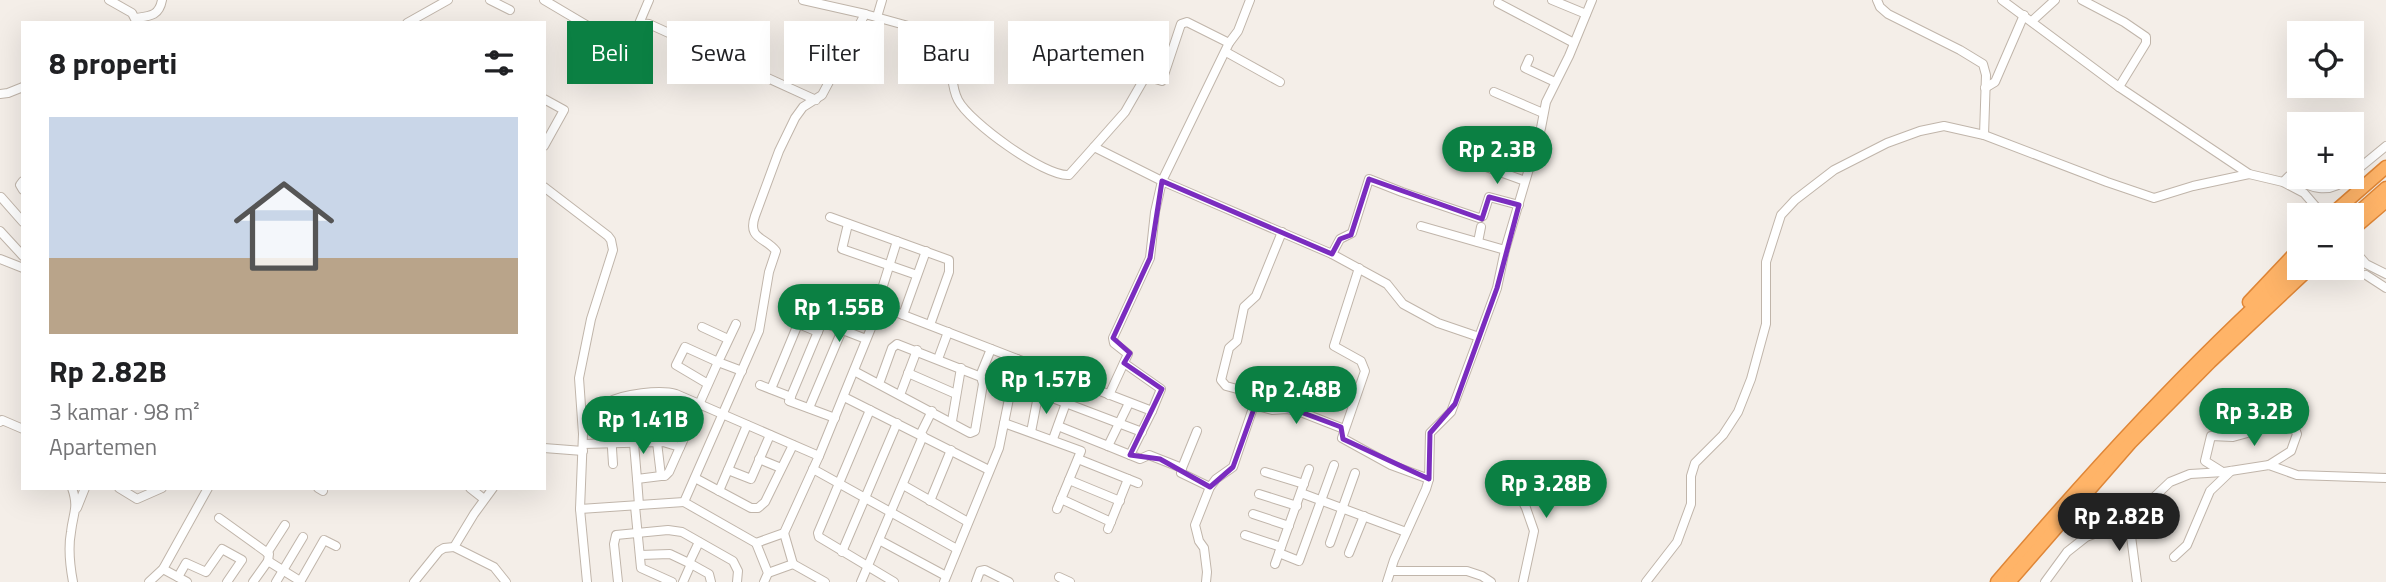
<!DOCTYPE html>
<html lang="id">
<head>
<meta charset="utf-8">
<style>
  :root { --surface:#fff; --page:#f2f2f2; --text:#202124; --muted:#757577; --accent:#0b8043 }
  body { margin:0; font-family:"Titillium Web",sans-serif; background:var(--page); color:var(--text); height:100vh; display:flex; flex-direction:column; font-size:26px; white-space:nowrap }
  * { box-sizing:border-box; margin:0 }
  p { font-size:23px; color:var(--muted) }
  .icon { flex:none; width:38px; height:38px; fill:none; stroke:currentColor; stroke-width:2; stroke-linecap:round; stroke-linejoin:round }
  .map { position:relative; flex:1; overflow:hidden }
  .side { position:absolute; left:21px; top:21px; width:525px; height:469px; display:flex; flex-direction:column; background:var(--surface); border-radius:0px; box-shadow:0 7px 28px #0002 }
  .side>* { flex:none }
  .hud { position:absolute; left:567px; top:21px; width:665px; height:63px; display:flex; gap:14px }
  .controls { position:absolute; left:2287px; top:21px; display:grid; gap:14px }
  .controls a { display:grid; place-items:center; width:77px; height:77px; border-radius:0px; background:var(--surface); box-shadow:0 7px 28px #0002; font-size:35px }
  .price { position:absolute; translate:-50% -60px; padding:0 16px; border-radius:24px; background:var(--accent); color:#fff; font-size:23px; line-height:46px; filter:drop-shadow(0 2px 4px #0008) }
  .price::after { content:''; position:absolute; left:50%; top:42px; width:21px; height:16px; margin-left:-10px; background:inherit; clip-path:polygon(0 0,100% 0,50% 100%) }
  .price.on { background:#222; color:#fff }
  ul { padding:0; list-style:none }
  li { display:grid; align-content:center; gap:14px; height:371px; padding:0 28px }
  li span { display:grid; place-items:center; height:217px; border-radius:0px; color:#555 }
  li>.icon { margin-inline-start:auto }
  span .icon { width:126px; height:126px; fill:#fffc; stroke-width:1 }
  li b { font-size:30px }
  h2 { display:flex; justify-content:space-between; align-items:center; height:84px; padding:0 28px; font-size:30px }
  .pill { padding:0 24px; border-radius:0px; background:var(--surface); box-shadow:0 7px 28px #0002; font-size:24px; line-height:63px }
  .pill.on { background:var(--accent); color:#fff }
  .map>svg:first-child { display:block }
  .lines { fill:none; stroke-linecap:round; stroke-linejoin:round }
  .minor-casing { stroke:#c0b5aa; stroke-width:10 }
  .highway-casing { stroke:#df8637; stroke-width:15 }
  .minor { stroke:#fff; stroke-width:8 }
  .highway { stroke:#ffb468; stroke-width:12 }
  .marked { fill:none; stroke:#7b2cbf; stroke-width:5; stroke-linejoin:round }
</style>
</head>
<body>
<div class="map">
<svg width="2386" height="582" viewBox="0 0 2386 582">
  <rect width="100%" height="100%" fill="#f4eee8"/>
  <g class="lines">
    <g class="minor-casing">
      <g id="minor">
        <path d="M 109,0 L 132,13 L 137,23"/>
        <path d="M 490,0 L 510,10"/>
        <path d="M 544,0 L 625,48 C 632,39 636,22 649,24 L 816,100"/>
        <path d="M 803,0 L 865,14"/>
        <path d="M 1250,0 L 1238,31 L 1229,43 L 1162,181 L 1332,254 L 1387,284 L 1403,304 L 1438,323 L 1479,337 L 1451,412 L 1430,433 L 1429,479 L 1426,489 L 1394,560 L 1387,582"/>
        <path d="M 1552,0 L 1586,14"/>
        <path d="M 1877,0 L 1880,7 L 1888,14 L 1960,50 L 1983,64 L 1986,75 L 1984,135"/>
        <path d="M 2002,0 L 2119,87 L 2249,174 L 2283,182 L 2304,193 L 2323,215"/>
        <path d="M 2082,0 L 2124,22 L 2146,37 L 2146,43 L 2119,87"/>
        <path d="M 1498,3 L 1574,43"/>
        <path d="M 877,17 L 882,0"/>
        <path d="M 136,18 C 150,16 159,16 162,0"/>
        <path d="M 2032,21 L 2055,0"/>
        <path d="M 407,23 L 448,0"/>
        <path d="M 638,26 L 649,0"/>
        <path d="M 1226,52 L 1280,82"/>
        <path d="M 1529,59 L 1525,68 L 1555,82"/>
        <path d="M 615,66 L 625,48"/>
        <path d="M 1985,88 L 1995,82 L 2024,15"/>
        <path d="M 1494,92 L 1543,113"/>
        <path d="M 0,94 L 8,93 L 23,87"/>
        <path d="M 544,99 L 564,110 L 544,146"/>
        <path d="M 1094,147 L 1125,112 L 1144,79 L 1149,77 L 1162,81 L 1181,24 L 1187,22 L 1229,43"/>
        <path d="M 1478,164 L 1525,181"/>
        <path d="M 2352,174 L 2386,146"/>
        <path d="M 23,181 L 20,185 L 23,190"/>
        <path d="M 2283,182 L 2289,176 C 2310,188 2329,196 2349,177"/>
        <path d="M 544,187 L 608,236 L 611,240 L 613,250 L 591,319 L 579,378 L 583,434 L 580,509 L 587,582"/>
        <path d="M 1,197 L 23,222"/>
        <path d="M 830,217 L 949,260 L 949,272 L 930,325"/>
        <path d="M 848,224 L 842,249 L 917,275"/>
        <path d="M 1421,226 L 1505,250"/>
        <path d="M 0,231 L 23,256"/>
        <path d="M 1478,242 L 1481,227"/>
        <path d="M 2352,248 L 2366,264 L 2386,274"/>
        <path d="M 1332,254 L 1340,239 L 1352,233 L 1369,179 L 1402,192 L 1479,218 L 1483,216 L 1489,197 L 1519,205"/>
        <path d="M 0,259 L 23,268"/>
        <path d="M 1359,268 L 1334,346 L 1361,361 L 1365,371 L 1342,438 L 1391,465 L 1429,479"/>
        <path d="M 2366,275 L 2386,288"/>
        <path d="M 831,303 L 874,320"/>
        <path d="M 880,306 L 881,292 L 897,241"/>
        <path d="M 903,315 L 926,251"/>
        <path d="M 789,320 L 818,332"/>
        <path d="M 736,324 L 718,362 L 742,371"/>
        <path d="M 702,327 L 728,339"/>
        <path d="M 1479,337 L 1497,288 L 1505,250 L 1541,128 L 1546,102 L 1569,56 L 1592,0"/>
        <path d="M 938,359 L 948,332"/>
        <path d="M 1017,359 L 1152,411 L 1130,455"/>
        <path d="M 1124,363 L 1161,389 L 1152,411"/>
        <path d="M 854,371 L 970,433 L 975,431 L 983,384 L 981,377 L 897,344 L 892,348 L 879,384"/>
        <path d="M 908,373 L 956,394"/>
        <path d="M 980,376 L 991,349"/>
        <path d="M 760,385 L 791,397"/>
        <path d="M 771,389 L 798,324"/>
        <path d="M 900,395 L 917,350"/>
        <path d="M 630,396 L 637,479 L 661,476 L 657,442"/>
        <path d="M 844,397 L 989,470"/>
        <path d="M 1254,405 L 1272,410 L 1287,409 L 1298,411 L 1344,429"/>
        <path d="M 809,408 L 842,330"/>
        <path d="M 870,410 L 818,533 L 819,537 L 894,582"/>
        <path d="M 835,418 L 789,401 L 822,322 L 866,339"/>
        <path d="M 632,419 L 673,417 L 689,426"/>
        <path d="M 952,421 L 961,368"/>
        <path d="M 0,422 L 2,420 L 23,429"/>
        <path d="M 1004,423 L 1081,451 L 1057,509"/>
        <path d="M 1058,426 L 1108,446 L 1129,403"/>
        <path d="M 1031,432 L 1038,396 L 1042,394 L 1142,432"/>
        <path d="M 920,435 L 932,411"/>
        <path d="M 1053,439 L 1066,403"/>
        <path d="M 583,444 L 663,442 L 680,447"/>
        <path d="M 1108,446 L 1140,459 L 1149,455 L 1182,468 L 1181,473 L 1210,487"/>
        <path d="M 544,448 L 583,451"/>
        <path d="M 819,456 L 880,306 L 1017,359 L 999,448 L 944,582"/>
        <path d="M 759,459 L 781,468"/>
        <path d="M 1078,459 L 1138,483"/>
        <path d="M 613,464 L 609,402 C 622,394 661,389 676,394 L 819,456 L 784,533 L 756,543 L 684,502"/>
        <path d="M 1504,466 L 1526,508 L 1534,531 L 1523,582"/>
        <path d="M 1182,468 L 1197,431"/>
        <path d="M 813,469 L 957,549"/>
        <path d="M 728,470 L 751,479 L 770,435"/>
        <path d="M 2221,471 L 2205,461 L 2211,436 L 2233,437 L 2273,426 L 2295,429 L 2297,434 L 2291,451 L 2269,465"/>
        <path d="M 1265,472 L 1304,484"/>
        <path d="M 661,476 L 665,476 L 669,472 L 718,362 L 685,347 L 676,365 L 708,384"/>
        <path d="M 695,478 L 751,508 L 758,508 L 765,502 L 793,445"/>
        <path d="M 637,479 L 639,505"/>
        <path d="M 1069,480 L 1120,501"/>
        <path d="M 903,485 L 968,522"/>
        <path d="M 72,488 C 79,508 73,513 71,532 C 68,548 70,566 73,582"/>
        <path d="M 119,488 L 137,499 L 162,488"/>
        <path d="M 318,488 L 323,491"/>
        <path d="M 470,488 L 484,499"/>
        <path d="M 719,491 L 747,425"/>
        <path d="M 1301,493 L 1406,532"/>
        <path d="M 1259,494 L 1297,506"/>
        <path d="M 1061,499 L 1111,522"/>
        <path d="M 930,501 L 951,450"/>
        <path d="M 635,506 L 641,568 L 672,582"/>
        <path d="M 77,508 L 85,488"/>
        <path d="M 580,509 L 684,502 L 759,331 L 769,272 L 776,251 C 765,237 747,239 755,216 L 779,151 L 795,118 L 803,107 L 822,95 L 865,14 L 912,27 L 950,41 L 952,45 C 952,62 950,84 958,100 C 969,122 1045,177 1069,175 L 1094,147 L 1162,181 L 1155,212 L 1150,258 L 1113,338 L 1114,343 L 1128,354 L 1109,395"/>
        <path d="M 1253,514 L 1289,526"/>
        <path d="M 219,518 L 269,554 L 268,561 L 253,582"/>
        <path d="M 2129,521 L 2137,582"/>
        <path d="M 1108,529 L 1128,479"/>
        <path d="M 1245,535 L 1281,547"/>
        <path d="M 879,540 L 946,576"/>
        <path d="M 756,543 L 768,573 L 764,582"/>
        <path d="M 1330,543 L 1355,473"/>
        <path d="M 454,547 L 494,567 L 506,582"/>
        <path d="M 842,552 L 897,423"/>
        <path d="M 267,553 L 285,525"/>
        <path d="M 1279,553 L 1299,561 L 1334,465"/>
        <path d="M 1349,553 L 1364,516"/>
        <path d="M 640,555 L 670,554 L 691,564"/>
        <path d="M 2174,557 L 2187,545 L 2210,491 L 2231,471"/>
        <path d="M 268,561 L 300,581"/>
        <path d="M 689,563 L 699,542"/>
        <path d="M 793,564 L 825,582"/>
        <path d="M 1275,564 L 1309,469"/>
        <path d="M 163,569 L 187,582"/>
        <path d="M 1391,571 L 1467,571 L 1482,576 L 1491,582"/>
        <path d="M 768,573 L 793,564 L 784,533"/>
        <path d="M 178,577 L 186,563 L 206,572 L 222,549 L 242,560 L 227,582"/>
        <path d="M 1059,577 L 1070,582"/>
        <path d="M 149,582 L 163,569 L 208,488"/>
        <path d="M 276,582 L 303,537"/>
        <path d="M 300,582 L 324,540 L 336,546"/>
        <path d="M 414,582 L 439,551 L 444,548 L 454,547 L 474,514 L 493,488"/>
        <path d="M 618,582 L 614,544 L 616,535 L 668,530 L 682,532 L 733,561 L 738,571 L 737,582"/>
        <path d="M 683,582 L 691,564 L 709,574 L 711,582"/>
        <path d="M 861,582 L 923,436"/>
        <path d="M 976,582 L 980,571 L 985,570 L 1009,582"/>
        <path d="M 1206,582 L 1207,572 L 1204,548 L 1199,541 L 1195,525 L 1210,487 L 1216,479 L 1233,467 L 1254,405 L 1244,400 L 1241,390 L 1226,386 L 1221,380 L 1229,348 L 1237,341 L 1244,307 L 1256,296 L 1282,232"/>
        <path d="M 1646,582 L 1677,542 L 1691,504 L 1691,476 L 1695,463 L 1723,435 L 1738,412 L 1751,379 L 1766,324 L 1766,262 L 1781,215 L 1795,200 L 1834,170 L 1887,143 L 1920,131 L 1944,126 L 1984,135 L 2107,182 L 2154,198 L 2193,186 L 2249,174"/>
        <path d="M 2045,582 L 2067,552 L 2086,537 L 2129,521 L 2170,482 L 2190,474 L 2224,472 L 2269,465 L 2297,475 L 2386,478"/>
      </g>
    </g>
    <g class="highway-casing">
      <g id="highway">
        <path d="M 2331,215 L 2386,167"/>
        <path d="M 2352,218 L 2386,188"/>
        <path d="M 2352,230 L 2386,201"/>
        <path d="M 2249,302 L 2300,248"/>
        <path d="M 1997,582 C 2092,471 2190,363 2300,265"/>
        <path d="M 2009,582 L 2130,443 L 2210,362 L 2310,268"/>
      </g>
    </g>
    <use href="#minor" class="minor"/>
    <use href="#highway" class="highway"/>
  </g>
  <path class="marked" d="M 1369,179 L 1482,219 L 1489,197 L 1519,205 L 1497,288 L 1455,404 L 1430,433 L 1429,479 L 1343,439 L 1341,427 L 1298,411 L 1255,406 L 1233,467 L 1210,487 L 1160,459 L 1130,455 L 1162,389 L 1124,363 L 1130,353 L 1113,338 L 1150,258 L 1162,181 L 1332,254 L 1340,239 L 1351,235 Z"/>
</svg>
<div class="controls">
<a><svg class="icon" aria-label="locate" viewBox="0 0 24 24"><circle cx="12" cy="12" r="6"/><path d="M12 2v4M12 18v4M2 12h4M18 12h4"/></svg></a>
<a>+</a>
<a>−</a>
</div>
<b class="price" style="left:1497px;top:186px">Rp 2.3B</b>
<b class="price" style="left:839px;top:344px">Rp 1.55B</b>
<b class="price" style="left:1046px;top:416px">Rp 1.57B</b>
<b class="price" style="left:1296px;top:426px">Rp 2.48B</b>
<b class="price" style="left:2254px;top:448px">Rp 3.2B</b>
<b class="price" style="left:643px;top:456px">Rp 1.41B</b>
<b class="price" style="left:1546px;top:520px">Rp 3.28B</b>
<b class="price on" style="left:2119px;top:553px">Rp 2.82B</b>
<div class="hud">
<a class="pill on">Beli</a>
<a class="pill">Sewa</a>
<a class="pill">Filter</a>
<a class="pill">Baru</a>
<a class="pill">Apartemen</a>
</div>
<section class="side">
<h2>8 properti<svg class="icon" aria-label="filters" viewBox="0 0 24 24"><path d="M4 7h16M4 17h16"/><circle cx="9" cy="7" r="2"/><circle cx="15" cy="17" r="2"/></svg></h2>
<ul>
<li><span style="background:linear-gradient(#c9d6e8 65%,#b9a48a 0)"><svg class="icon" aria-label="home" viewBox="0 0 24 24"><path d="M3 11l9-7 9 7M6 9v11h12V9"/></svg></span><div><b>Rp 2.82B</b><p>3 kamar · 98 m²</p><p>Apartemen</p></div></li>
</ul>
</section>
</div>
</body>
</html>
